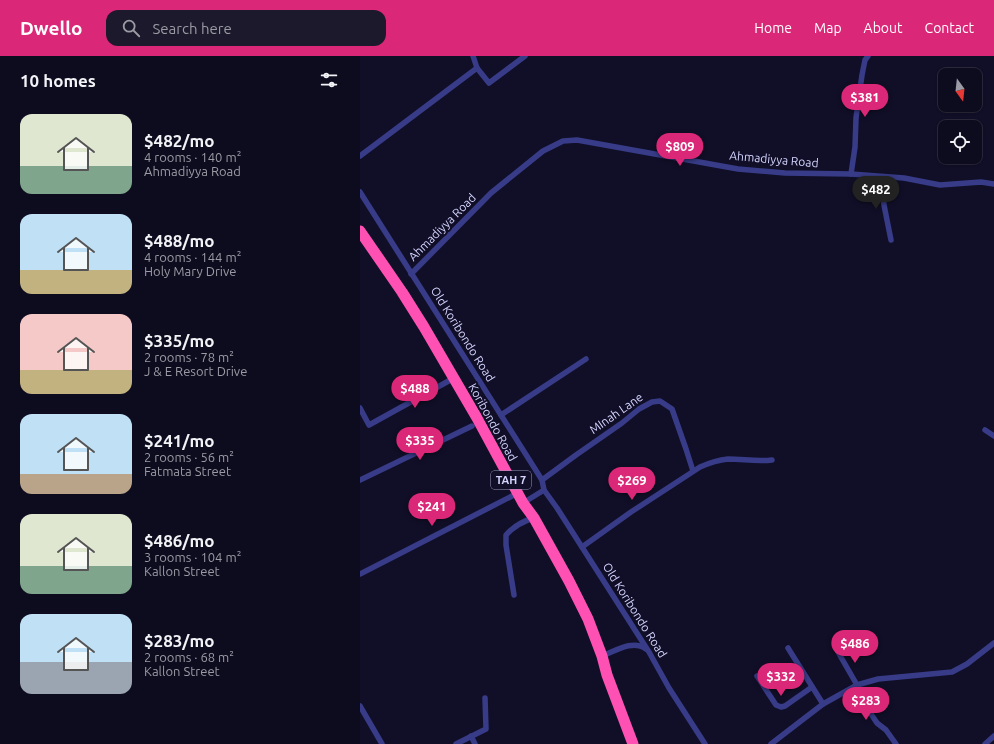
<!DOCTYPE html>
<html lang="en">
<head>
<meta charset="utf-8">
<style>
  :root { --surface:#0d0b1e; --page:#1b192b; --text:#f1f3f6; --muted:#9a9ba4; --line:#2d2b3c; --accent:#db2777 }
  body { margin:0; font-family:Ubuntu,sans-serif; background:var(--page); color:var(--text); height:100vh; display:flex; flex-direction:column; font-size:15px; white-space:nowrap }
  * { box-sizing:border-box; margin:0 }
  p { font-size:13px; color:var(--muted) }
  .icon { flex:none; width:22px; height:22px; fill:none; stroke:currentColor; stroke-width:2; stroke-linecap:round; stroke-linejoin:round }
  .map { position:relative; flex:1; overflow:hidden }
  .side { display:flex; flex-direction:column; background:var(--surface); width:360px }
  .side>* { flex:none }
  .needle { width:26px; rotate:165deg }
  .tools { position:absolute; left:578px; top:12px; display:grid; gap:8px }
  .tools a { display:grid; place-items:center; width:44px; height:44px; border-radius:8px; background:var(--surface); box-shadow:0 1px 3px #0004,0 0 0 1px var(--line); font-size:20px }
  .price { position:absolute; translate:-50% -34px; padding:0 9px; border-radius:14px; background:var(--accent); color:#fff; font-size:13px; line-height:26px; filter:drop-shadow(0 1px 2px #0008) }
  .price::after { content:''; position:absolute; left:50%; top:24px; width:12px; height:9px; margin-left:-6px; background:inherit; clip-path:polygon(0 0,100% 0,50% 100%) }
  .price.current { background:#222; color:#fff }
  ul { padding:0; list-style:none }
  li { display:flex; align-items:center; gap:12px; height:100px; padding:0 20px }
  li span { display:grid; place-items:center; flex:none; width:112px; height:80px; border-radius:12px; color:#555 }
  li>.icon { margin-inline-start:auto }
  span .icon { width:48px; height:48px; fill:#fffc; stroke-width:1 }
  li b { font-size:17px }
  h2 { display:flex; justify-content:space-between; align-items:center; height:48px; padding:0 20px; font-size:17px }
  header { display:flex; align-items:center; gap:24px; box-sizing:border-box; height:56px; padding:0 20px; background:var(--accent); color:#fff }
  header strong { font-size:19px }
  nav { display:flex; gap:22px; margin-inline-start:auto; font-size:14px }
  .search { width:280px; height:36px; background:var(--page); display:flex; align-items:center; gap:10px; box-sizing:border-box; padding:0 14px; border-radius:12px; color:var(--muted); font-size:15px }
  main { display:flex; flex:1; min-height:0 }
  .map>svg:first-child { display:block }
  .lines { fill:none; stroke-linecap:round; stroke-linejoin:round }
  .street { stroke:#383c88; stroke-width:5.5 }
  .highway { stroke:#ff50b4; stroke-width:11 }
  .labels { text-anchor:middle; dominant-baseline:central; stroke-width:4; stroke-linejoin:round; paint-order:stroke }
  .shield { fill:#110f28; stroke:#9b9abe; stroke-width:1 }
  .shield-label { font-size:11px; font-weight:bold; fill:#d6d5ff }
  .street-label { font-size:12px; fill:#d6d5ff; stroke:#110f28 }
</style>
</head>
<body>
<header>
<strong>Dwello</strong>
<div class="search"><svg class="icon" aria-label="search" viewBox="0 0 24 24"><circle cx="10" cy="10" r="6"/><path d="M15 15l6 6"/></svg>Search here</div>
<nav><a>Home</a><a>Map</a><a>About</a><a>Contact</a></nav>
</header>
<main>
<section class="side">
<h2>10 homes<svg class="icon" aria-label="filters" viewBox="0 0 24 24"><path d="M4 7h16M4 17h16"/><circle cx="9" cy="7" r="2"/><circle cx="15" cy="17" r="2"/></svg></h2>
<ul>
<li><span style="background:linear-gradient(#dfe7d0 65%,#7fa58c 0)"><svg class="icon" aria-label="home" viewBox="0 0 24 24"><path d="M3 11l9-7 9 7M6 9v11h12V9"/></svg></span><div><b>$482/mo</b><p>4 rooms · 140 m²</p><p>Ahmadiyya Road</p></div></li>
<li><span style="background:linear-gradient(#bfe0f5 70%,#c2b280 0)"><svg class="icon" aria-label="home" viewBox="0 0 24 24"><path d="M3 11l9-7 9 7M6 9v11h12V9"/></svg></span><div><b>$488/mo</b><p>4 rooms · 144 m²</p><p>Holy Mary Drive</p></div></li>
<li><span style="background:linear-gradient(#f6c9c9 70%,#c2b280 0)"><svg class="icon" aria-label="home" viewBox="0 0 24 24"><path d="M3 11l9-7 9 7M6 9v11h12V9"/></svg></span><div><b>$335/mo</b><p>2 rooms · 78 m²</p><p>J &amp; E Resort Drive</p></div></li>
<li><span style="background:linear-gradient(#bfe0f5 75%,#b9a48a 0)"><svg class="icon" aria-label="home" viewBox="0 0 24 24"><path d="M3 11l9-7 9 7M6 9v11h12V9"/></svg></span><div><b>$241/mo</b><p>2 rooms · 56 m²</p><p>Fatmata Street</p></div></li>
<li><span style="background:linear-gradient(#dfe7d0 65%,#7fa58c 0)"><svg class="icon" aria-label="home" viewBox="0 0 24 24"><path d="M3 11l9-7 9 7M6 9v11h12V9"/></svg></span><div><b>$486/mo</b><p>3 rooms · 104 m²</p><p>Kallon Street</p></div></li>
<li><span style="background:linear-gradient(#bfe0f5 60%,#9aa5b1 0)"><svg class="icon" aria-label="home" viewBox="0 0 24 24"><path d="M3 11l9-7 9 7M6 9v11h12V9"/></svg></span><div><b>$283/mo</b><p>2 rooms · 68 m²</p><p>Kallon Street</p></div></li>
</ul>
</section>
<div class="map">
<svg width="634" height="688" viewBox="0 0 634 688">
  <rect width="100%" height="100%" fill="#110f28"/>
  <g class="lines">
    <g class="street">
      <path d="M 113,0 L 117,12"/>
      <path d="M 0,100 L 117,12 L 129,27 L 165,0"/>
      <path d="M 491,118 L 495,91 L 496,62 L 502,19 L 505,4 L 508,0"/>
      <path d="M 521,121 L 524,149 L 531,184"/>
      <path d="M 0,136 L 182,424 L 184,434 L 163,447"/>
      <path d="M 51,218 L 131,137 L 183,95 L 203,85 L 217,84 L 378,113 L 425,117 L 491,118 L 544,122 L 580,129 L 621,126 L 634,128"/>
      <path d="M 0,352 L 9,369 L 94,322"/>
      <path d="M 141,359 L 226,303"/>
      <path d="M 625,374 L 634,380"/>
      <path d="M 0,424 L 112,370"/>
      <path d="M 182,424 L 216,399 L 262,367 L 279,353 L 292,346 L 300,345 L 312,353 L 326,393 L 333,415"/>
      <path d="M 184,434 L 197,452 L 289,596 L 309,632 L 345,688"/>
      <path d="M 222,491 L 271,456 L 340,411 C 349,407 358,404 368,403 C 383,403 397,406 412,404"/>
      <path d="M 0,518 L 152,440"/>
      <path d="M 154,539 L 146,489 L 146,479 C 154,470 163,465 174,462"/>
      <path d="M 428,592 L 463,648"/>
      <path d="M 478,596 L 497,629 L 509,655 L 517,667 L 526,674 L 536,688"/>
      <path d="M 242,600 C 255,595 273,583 286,593"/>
      <path d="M 397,620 L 416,649 L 421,651 L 425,650 L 452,631"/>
      <path d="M 0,650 L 22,688"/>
      <path d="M 111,680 L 115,688"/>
      <path d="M 96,688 L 126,673 L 125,642"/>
      <path d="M 411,688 L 463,648 L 497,629 L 518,623 L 592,616 L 607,608 L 634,587"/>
      <path d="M 625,688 L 634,680"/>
    </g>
    <path class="highway" d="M 0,175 L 42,236 L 64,271 L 117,362 L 163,447 L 174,462 L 209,525 L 228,563 L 242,600 L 247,619 L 273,688"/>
  </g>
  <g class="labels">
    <rect class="shield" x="131" y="415" width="40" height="18" rx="3"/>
    <g class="shield-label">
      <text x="151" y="424">TAH 7</text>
    </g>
    <g class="street-label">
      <text transform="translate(414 103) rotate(5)">Ahmadiyya Road</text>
      <text transform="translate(82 171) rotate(-45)">Ahmadiyya Road</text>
      <text transform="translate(103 278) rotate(58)">Old Koribondo Road</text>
      <text transform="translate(256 357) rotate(-35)">MInah Lane</text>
      <text transform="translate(133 366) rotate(61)">Koribondo Road</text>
      <text transform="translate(275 554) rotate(58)">Old Koribondo Road</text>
    </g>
  </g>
</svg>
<div class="tools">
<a><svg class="needle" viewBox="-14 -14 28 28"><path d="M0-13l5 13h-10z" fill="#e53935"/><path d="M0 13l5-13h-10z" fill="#9a9ba4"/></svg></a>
<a><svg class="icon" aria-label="locate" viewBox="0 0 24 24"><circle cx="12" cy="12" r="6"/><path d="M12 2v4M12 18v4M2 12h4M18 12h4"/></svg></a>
</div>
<b class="price" style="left:505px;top:62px">$381</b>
<b class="price" style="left:320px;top:111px">$809</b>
<b class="price current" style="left:516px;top:154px">$482</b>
<b class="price" style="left:55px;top:353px">$488</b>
<b class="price" style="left:60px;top:405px">$335</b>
<b class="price" style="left:272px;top:445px">$269</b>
<b class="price" style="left:72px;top:471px">$241</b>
<b class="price" style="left:495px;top:608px">$486</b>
<b class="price" style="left:421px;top:641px">$332</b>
<b class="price" style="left:506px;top:665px">$283</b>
</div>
</main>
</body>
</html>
